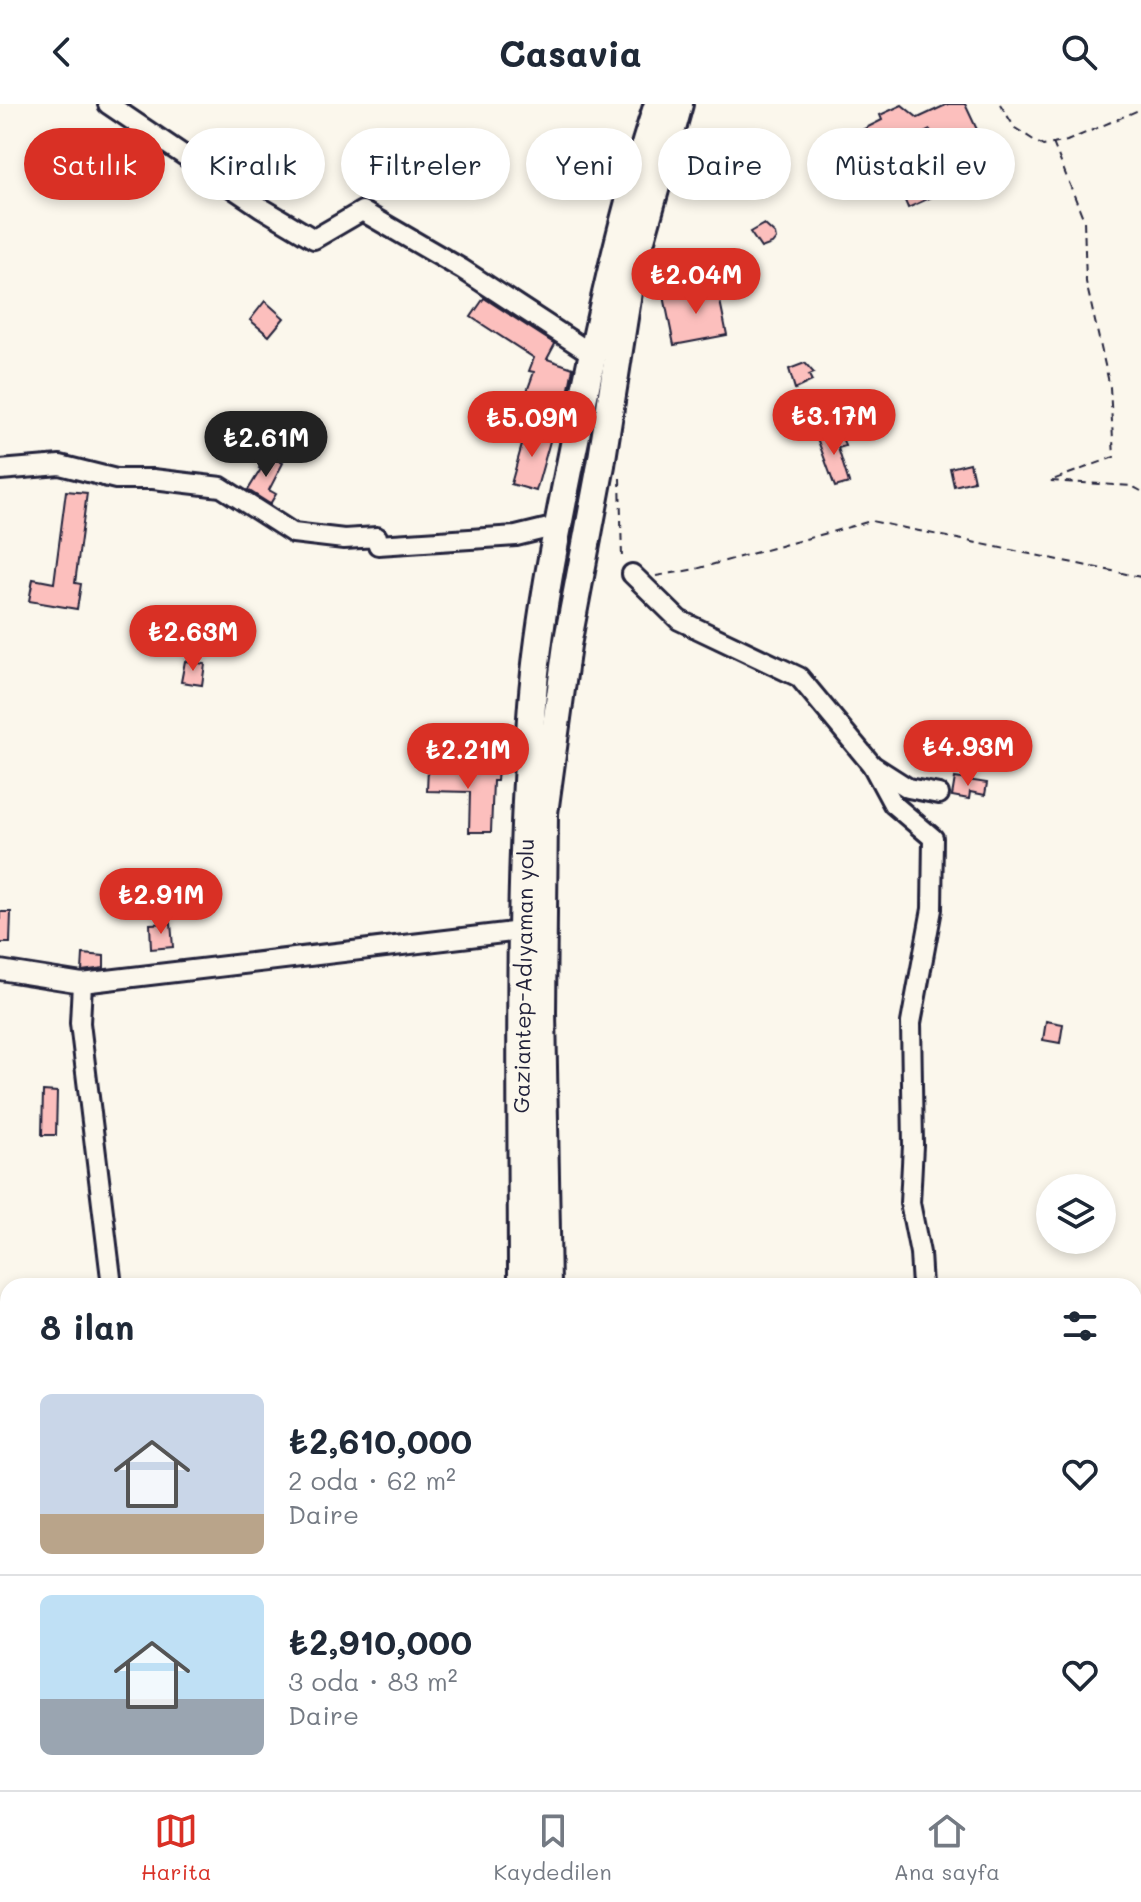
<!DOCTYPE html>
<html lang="tr">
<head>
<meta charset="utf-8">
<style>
  :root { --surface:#fff; --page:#f2f2f3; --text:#1f2937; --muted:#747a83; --line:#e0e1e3; --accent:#d93025 }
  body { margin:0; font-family:Mali,sans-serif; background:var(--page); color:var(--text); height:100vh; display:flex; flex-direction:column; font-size:30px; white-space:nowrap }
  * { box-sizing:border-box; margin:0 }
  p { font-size:26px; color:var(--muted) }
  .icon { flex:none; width:44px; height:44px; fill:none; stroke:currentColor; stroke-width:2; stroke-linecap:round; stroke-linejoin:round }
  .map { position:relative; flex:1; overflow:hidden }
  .details { position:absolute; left:0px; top:1174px; width:1142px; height:512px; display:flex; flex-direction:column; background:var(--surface); border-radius:24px 24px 0 0; box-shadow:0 4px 12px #0003 }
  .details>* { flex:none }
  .hud { position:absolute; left:24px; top:24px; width:1094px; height:72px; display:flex; gap:16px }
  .buttons { position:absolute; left:1036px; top:1070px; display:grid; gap:16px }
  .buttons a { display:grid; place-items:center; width:80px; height:80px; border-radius:50%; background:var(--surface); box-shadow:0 4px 12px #0003; font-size:40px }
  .price { position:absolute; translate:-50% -68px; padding:0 18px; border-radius:28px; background:var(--accent); color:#fff; font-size:26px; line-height:52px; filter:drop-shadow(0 2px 4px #0008) }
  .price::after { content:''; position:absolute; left:50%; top:48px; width:24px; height:18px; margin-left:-12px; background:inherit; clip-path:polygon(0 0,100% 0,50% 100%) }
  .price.current { background:#222; color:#fff }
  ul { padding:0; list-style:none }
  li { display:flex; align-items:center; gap:24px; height:200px; padding:0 40px }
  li+li { border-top:2px solid var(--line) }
  li span { display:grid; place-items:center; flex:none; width:224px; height:160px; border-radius:12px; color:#555 }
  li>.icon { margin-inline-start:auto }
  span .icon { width:96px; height:96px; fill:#fffc; stroke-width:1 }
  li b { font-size:34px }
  h2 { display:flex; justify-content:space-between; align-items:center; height:96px; padding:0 40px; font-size:34px }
  .pill { padding:0 28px; border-radius:36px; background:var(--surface); box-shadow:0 4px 12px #0003; font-size:28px; line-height:72px }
  .pill.current { background:var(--accent); color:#fff }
  header { display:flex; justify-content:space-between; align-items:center; height:104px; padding:0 40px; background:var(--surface); font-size:36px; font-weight:700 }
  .menu { display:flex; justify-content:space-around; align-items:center; height:112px; border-top:2px solid var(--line); background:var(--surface); font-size:22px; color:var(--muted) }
  .menu a { display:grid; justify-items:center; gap:4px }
  .menu .current { color:var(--accent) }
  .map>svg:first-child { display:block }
  .building { fill:#fcbfbd; stroke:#22223b; stroke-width:2; fill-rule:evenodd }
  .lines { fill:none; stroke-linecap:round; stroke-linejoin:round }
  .minor-casing { stroke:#22223b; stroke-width:24 }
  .highway-casing { stroke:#22223b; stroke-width:32 }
  .path { stroke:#22223b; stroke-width:2; stroke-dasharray:8 6; stroke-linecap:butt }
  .minor { stroke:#fbf7ec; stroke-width:18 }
  .highway { stroke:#fbf7ec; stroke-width:26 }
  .labels { text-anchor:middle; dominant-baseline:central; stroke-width:6; stroke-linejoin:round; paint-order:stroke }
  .street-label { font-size:22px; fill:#22223b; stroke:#fbf7ec }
</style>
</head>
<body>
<header><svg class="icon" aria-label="back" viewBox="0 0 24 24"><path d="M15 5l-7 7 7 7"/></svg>Casavia<svg class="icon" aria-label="search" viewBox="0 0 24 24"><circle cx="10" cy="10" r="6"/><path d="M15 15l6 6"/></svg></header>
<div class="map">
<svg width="1141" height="1686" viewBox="0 0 1141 1686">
  <rect width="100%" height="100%" fill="#fbf7ec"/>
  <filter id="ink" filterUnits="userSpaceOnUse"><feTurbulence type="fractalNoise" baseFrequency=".0125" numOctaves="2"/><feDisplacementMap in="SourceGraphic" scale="16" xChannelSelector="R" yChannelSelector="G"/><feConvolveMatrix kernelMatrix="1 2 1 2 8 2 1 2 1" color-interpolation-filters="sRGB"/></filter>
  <g filter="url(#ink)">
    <g class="building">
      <path d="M 948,0 L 965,0 L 995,64 L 908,104 L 903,92 L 895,96 L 862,26 L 882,16 L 880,11 L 902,1 L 918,14 ZM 930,26 L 935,35 L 949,28 L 963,57 L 917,79 L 899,41 Z"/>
      <path d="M 747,48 L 756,65 L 741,73 L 732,56 Z"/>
      <path d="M 764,120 L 775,130 L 776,135 L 772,140 L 761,144 L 750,128 Z"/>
      <path d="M 717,182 L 727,231 L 674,241 L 664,192 Z"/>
      <path d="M 484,194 L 555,240 L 547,255 L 573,264 L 565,305 L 526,290 L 534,268 L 529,267 L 534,254 L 471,213 Z"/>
      <path d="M 265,197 L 284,214 L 269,232 L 250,216 Z"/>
      <path d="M 805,259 L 814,269 L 809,271 L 812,277 L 795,285 L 789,265 Z"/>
      <path d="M 527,323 L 552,330 L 536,387 L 511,380 Z"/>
      <path d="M 840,326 L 845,342 L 838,344 L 849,379 L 835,383 L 817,334 Z"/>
      <path d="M 266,350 L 283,359 L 269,386 L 276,390 L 270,400 L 248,386 L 261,365 L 259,364 Z"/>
      <path d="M 970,359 L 974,377 L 954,382 L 950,364 Z"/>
      <path d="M 66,387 L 87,389 L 75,479 L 81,480 L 77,505 L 29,497 L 33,475 L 54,479 Z"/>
      <path d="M 185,557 L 205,560 L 202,581 L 181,578 Z"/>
      <path d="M 428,663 L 498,665 L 497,677 L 493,677 L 491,728 L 469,728 L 470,688 L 427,687 Z"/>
      <path d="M 955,674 L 987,679 L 985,691 L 970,688 L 969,695 L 952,692 Z"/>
      <path d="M 0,808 L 11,808 L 10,839 L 0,839 Z"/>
      <path d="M 171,819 L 173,843 L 151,845 L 150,820 Z"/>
      <path d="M 83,850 L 104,852 L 104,864 L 82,867 Z"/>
      <path d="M 1046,917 L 1063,920 L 1060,939 L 1043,936 Z"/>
      <path d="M 43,987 L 57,988 L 56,1031 L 42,1031 Z"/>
    </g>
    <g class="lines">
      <g class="minor-casing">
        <g id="minor">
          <path d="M 108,0 L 262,104 L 314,135 L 362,107 L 462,165 L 592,250"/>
          <path d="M 0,366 L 60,361 L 116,375 L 153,375 L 221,383 L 293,429 L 344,435 L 377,433 L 378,441 L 516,432 L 557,422"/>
          <path d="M 632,470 L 679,516 L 799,573 L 872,661 L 908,684 L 939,690"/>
          <path d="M 872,661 L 893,700 L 933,734 L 932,805 L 911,919 L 913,1041 L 910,1099 L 920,1149 L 922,1182"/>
          <path d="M 0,866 L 82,879 L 521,827"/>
          <path d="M 82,879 L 80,919 L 112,1182"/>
          <path d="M 163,1678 L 164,1686"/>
        </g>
      </g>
      <g class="highway-casing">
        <g id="highway">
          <path d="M 522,1182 C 522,993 517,803 531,614 C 537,524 555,435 573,346 C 596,230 621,113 658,0"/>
          <path d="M 547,1182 L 542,908 L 544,709 L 567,541 L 601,361 L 630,175 L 679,0"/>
          <path d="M 527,1678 L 527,1686"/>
          <path d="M 548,1678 L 549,1686"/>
        </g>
      </g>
      <g class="path">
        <path d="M 1000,0 L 1015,24 L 1043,42 L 1067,37 L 1141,5"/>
        <path d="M 1053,39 L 1084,116 L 1086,178 L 1110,283 L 1114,353 L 1050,377 L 1132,382 L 1141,387"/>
        <path d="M 620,374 L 622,455"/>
        <path d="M 656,472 L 696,465 L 871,417 L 1141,473"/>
        <path d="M 0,1423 L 8,1422"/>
        <path d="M 1134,1644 L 1141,1640"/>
        <path d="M 858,1678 L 917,1686"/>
        <path d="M 1081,1686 L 1091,1678"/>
      </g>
      <use href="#minor" class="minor"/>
      <use href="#highway" class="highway"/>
    </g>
  </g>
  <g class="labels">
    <g class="street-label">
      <text transform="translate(523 872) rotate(-89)">Gaziantep-Adıyaman yolu</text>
    </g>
  </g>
</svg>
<div class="buttons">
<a><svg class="icon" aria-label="layers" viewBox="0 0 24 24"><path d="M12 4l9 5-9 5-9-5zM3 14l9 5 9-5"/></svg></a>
</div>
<b class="price" style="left:696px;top:212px">₺2.04M</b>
<b class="price" style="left:834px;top:353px">₺3.17M</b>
<b class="price" style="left:532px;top:355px">₺5.09M</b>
<b class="price current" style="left:266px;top:375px">₺2.61M</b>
<b class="price" style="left:193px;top:569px">₺2.63M</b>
<b class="price" style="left:968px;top:684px">₺4.93M</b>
<b class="price" style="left:468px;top:687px">₺2.21M</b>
<b class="price" style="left:161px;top:832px">₺2.91M</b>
<div class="hud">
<a class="pill current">Satılık</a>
<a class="pill">Kiralık</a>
<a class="pill">Filtreler</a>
<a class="pill">Yeni</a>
<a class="pill">Daire</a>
<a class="pill">Müstakil ev</a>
</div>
<section class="details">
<h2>8 ilan<svg class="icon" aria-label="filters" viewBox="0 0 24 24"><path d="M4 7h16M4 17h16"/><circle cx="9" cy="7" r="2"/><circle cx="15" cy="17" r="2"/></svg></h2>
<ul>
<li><span style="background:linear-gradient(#c9d6e8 75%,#b9a48a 0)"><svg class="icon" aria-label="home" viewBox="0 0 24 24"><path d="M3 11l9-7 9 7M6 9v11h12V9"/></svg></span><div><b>₺2,610,000</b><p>2 oda · 62 m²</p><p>Daire</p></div><svg class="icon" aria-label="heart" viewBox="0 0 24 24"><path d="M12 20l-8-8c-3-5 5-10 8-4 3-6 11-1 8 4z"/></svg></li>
<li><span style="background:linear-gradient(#bfe0f5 65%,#9aa5b1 0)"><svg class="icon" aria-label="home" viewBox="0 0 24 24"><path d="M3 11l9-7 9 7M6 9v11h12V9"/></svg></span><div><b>₺2,910,000</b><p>3 oda · 83 m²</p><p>Daire</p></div><svg class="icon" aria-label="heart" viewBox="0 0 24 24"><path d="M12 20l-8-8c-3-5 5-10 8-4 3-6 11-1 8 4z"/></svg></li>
</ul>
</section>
</div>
<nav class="menu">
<a class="current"><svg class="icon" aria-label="map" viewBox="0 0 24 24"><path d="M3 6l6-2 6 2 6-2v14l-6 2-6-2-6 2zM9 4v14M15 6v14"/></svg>Harita</a>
<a><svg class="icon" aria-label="saved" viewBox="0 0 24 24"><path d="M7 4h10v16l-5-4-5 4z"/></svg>Kaydedilen</a>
<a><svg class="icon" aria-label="home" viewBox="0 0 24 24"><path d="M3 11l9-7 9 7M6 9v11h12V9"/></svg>Ana sayfa</a>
</nav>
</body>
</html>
